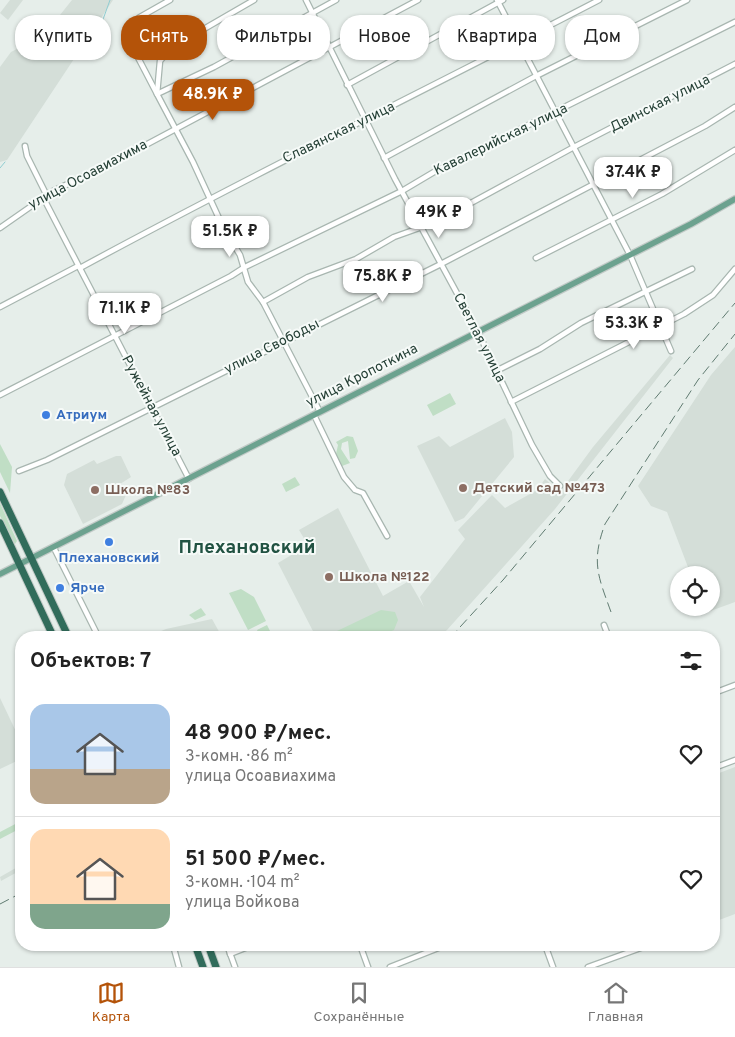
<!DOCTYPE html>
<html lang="ru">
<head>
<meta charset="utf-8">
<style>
  :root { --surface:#fff; --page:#f6f6f6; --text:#222; --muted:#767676; --line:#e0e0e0; --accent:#b45309 }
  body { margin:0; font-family:Overpass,sans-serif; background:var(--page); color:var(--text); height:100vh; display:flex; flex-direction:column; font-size:19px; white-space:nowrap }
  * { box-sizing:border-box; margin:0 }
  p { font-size:16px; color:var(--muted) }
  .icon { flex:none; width:28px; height:28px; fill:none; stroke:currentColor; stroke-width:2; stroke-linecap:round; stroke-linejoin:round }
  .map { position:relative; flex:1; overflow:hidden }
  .drawer { position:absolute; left:15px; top:631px; width:705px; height:320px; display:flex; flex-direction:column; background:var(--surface); border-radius:20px; box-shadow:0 1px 4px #0004 }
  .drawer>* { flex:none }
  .guide { position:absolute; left:15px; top:15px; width:705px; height:45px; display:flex; gap:10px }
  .fabs { position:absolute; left:670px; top:566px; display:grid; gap:10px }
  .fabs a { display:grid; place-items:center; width:50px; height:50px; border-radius:50%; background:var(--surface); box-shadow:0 1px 4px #0004; font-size:25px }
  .price { position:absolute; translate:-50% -42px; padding:0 11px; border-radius:10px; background:#fff; color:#222; font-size:16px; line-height:32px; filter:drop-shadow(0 1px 2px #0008) }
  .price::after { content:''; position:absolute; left:50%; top:30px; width:15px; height:11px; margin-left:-8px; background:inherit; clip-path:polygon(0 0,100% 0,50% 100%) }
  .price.current { background:var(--accent); color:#fff }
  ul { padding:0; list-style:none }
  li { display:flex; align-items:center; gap:15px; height:125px; padding:0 15px }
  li+li { border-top:1px solid var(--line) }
  li span { display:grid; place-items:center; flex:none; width:140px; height:100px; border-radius:15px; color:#555 }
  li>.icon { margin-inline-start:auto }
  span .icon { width:60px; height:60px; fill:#fffc; stroke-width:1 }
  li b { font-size:21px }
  h2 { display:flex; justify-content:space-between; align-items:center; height:60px; padding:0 15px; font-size:21px }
  .pill { padding:0 18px; border-radius:20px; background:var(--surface); box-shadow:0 1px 4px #0004; font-size:18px; line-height:45px }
  .pill.current { background:var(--accent); color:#fff }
  .menu { display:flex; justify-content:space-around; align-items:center; height:70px; border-top:1px solid var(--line); background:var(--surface); font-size:14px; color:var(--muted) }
  .menu a { display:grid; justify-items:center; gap:2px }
  .menu .current { color:var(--accent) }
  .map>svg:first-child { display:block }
  .built { fill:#d4ded8 }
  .green { fill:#c0dec5 }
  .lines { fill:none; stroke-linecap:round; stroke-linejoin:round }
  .stream { stroke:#90cdd1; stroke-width:1 }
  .minor-casing { stroke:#a8b6b0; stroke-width:7 }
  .major-casing { stroke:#c2cac7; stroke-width:8 }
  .highway-casing { stroke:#c2cac7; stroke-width:9 }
  .minor { stroke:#fff; stroke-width:4.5 }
  .major { stroke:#6ca28f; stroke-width:5.5 }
  .highway { stroke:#316c5b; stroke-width:7 }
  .rail { stroke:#607b71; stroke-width:1; stroke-dasharray:10 5; stroke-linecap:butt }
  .shop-dot { fill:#3f7fe0; stroke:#f6faf8; stroke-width:2 }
  .education-dot { fill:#8d6e63; stroke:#f6faf8; stroke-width:2 }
  .labels { text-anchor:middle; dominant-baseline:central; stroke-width:4; stroke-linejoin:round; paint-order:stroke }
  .street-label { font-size:14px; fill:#254036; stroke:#f6faf8 }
  .shop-label { font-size:14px; font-weight:bold; fill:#366cbe; stroke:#f6faf8; text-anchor:start }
  .education-label { font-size:14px; font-weight:bold; fill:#785e54; stroke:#f6faf8; text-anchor:start }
  .district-label { font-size:19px; font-weight:bold; fill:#215242; stroke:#f6faf8 }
</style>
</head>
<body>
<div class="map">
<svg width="735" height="967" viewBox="0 0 735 967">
  <rect width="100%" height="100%" fill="#e6eeea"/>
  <g class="built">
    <path d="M 10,0 L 23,0 L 8,20 L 0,13 Z"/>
    <path d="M 72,0 L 113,0 L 7,160 L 0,162 L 0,67 L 11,52 L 44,35 Z"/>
    <path d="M 735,347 L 735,602 L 705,613 L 703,608 L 711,608 L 711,575 L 691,575 L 667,512 L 651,506 L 638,486 L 711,375 Z"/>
    <path d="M 670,355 L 673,358 L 555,509 L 447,630 L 438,637 L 316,637 L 278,563 L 308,545 L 299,530 L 338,508 L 383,596 L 409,581 L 424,607 L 420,597 L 465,539 L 458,530 L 492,495 L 505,508 L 537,490 L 545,479 L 560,492 L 593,447 Z"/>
    <path d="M 505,418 L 512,432 L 514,457 L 464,518 L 455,522 L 417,446 L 439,436 L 450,447 Z"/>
    <path d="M 116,456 L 121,456 L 131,477 L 120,484 L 126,495 L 122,504 L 83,524 L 64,485 L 67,474 L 94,460 L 97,464 Z"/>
    <path d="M 212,619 L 222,637 L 147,637 L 166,629 Z"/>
    <path d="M 0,698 L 21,742 L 21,759 L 0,769 Z"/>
    <path d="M 735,767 L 735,914 L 714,922 L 714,775 Z"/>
    <path d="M 21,865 L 21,870 L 1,881 L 0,877 Z"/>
  </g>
  <g class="green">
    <path d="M 450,393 L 456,404 L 433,416 L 427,405 Z"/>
    <path d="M 347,436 L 353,437 L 358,451 L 355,458 L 350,459 L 348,441 L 342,443 L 341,449 L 350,463 L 342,466 L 336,454 L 338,445 L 336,442 Z"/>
    <path d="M 0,444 L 12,467 L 10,493 L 0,472 Z"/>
    <path d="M 295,477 L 300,485 L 286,492 L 282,484 Z"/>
    <path d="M 0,503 L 17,541 L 15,544 L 0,516 Z"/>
    <path d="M 241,589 L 254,597 L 266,621 L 248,630 L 229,593 Z"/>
    <path d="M 201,608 L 206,615 L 195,620 L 189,615 Z"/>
    <path d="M 381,610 L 395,612 L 398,620 L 394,630 L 378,637 L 334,637 L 337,631 Z"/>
    <path d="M 267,625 L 273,637 L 260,637 L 257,630 Z"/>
    <path d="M 21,821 L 21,828 L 0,839 L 0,832 Z"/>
  </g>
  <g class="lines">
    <g class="stream">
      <path d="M 84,53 L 91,37 L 101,25 L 110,0"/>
      <path d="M 0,168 L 5,162"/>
    </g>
    <g class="minor-casing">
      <g id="minor">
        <path d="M 170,0 L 140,17 L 127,28 L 132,46 L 157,94 L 214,67 L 336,0"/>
        <path d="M 254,0 L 171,48 L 160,61 L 157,94 L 193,162 L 223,227 L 240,255 L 248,282 L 263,302 L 320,412"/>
        <path d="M 306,0 L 395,179 L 478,332 L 532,445 L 550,476 L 560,486"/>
        <path d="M 497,0 L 630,255 L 671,351"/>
        <path d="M 347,85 L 503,0"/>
        <path d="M 25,146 L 27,156 L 47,196"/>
        <path d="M 384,158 L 536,76 L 687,0"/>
        <path d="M 44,199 L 189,479"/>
        <path d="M 0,228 L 53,191 L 108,165 L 418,0"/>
        <path d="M 536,258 L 662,194 L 735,150"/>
        <path d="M 80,268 C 251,175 426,90 599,0"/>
        <path d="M 263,302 L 308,277 L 356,259 L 394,237 L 436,222 L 574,147 L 735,64"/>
        <path d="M 0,307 L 78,266"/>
        <path d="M 496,371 L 540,349 L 581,323 L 692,269"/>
        <path d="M 0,395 L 231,276 L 245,267 L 402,191 L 434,172 L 735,22"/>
        <path d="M 511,402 L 684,314 L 713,295 L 735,269"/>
        <path d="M 314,415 L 344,477 L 355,490 L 363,493 L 387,536"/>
        <path d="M 19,471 L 47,460 L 441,264 L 705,126 L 735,107"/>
        <path d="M 54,548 L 99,638"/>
        <path d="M 604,625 L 609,638"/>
        <path d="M 714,693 L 735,685"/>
        <path d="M 714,768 L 735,760"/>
        <path d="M 173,945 L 179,967"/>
        <path d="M 227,945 L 235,967"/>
        <path d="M 360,945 L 368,967"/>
        <path d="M 545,945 L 553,967"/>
        <path d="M 230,954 L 253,945"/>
        <path d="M 390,967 L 446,945"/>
        <path d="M 588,967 L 649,945"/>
      </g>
    </g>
    <g class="major-casing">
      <path id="major" d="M 0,574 L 691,224 L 735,199"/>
    </g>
    <g class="highway-casing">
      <g id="highway">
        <path d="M 0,492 L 69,638"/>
        <path d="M 0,523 L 54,638"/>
        <path d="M 195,945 L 203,967"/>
        <path d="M 208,945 L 216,967"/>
      </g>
    </g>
    <use href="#minor" class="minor"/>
    <use href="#major" class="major"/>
    <use href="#highway" class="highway"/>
    <g class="rail">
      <path d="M 611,612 C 598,576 591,562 605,524 L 698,380 L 735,334"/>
      <path d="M 450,638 L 503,580 L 735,303"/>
      <path d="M 0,904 L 21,893"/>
    </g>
  </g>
  <g class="shop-dot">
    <circle cx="46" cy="415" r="5"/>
    <circle cx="109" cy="542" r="5"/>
    <circle cx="60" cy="588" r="5"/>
  </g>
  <g class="education-dot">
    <circle cx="463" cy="488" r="5"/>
    <circle cx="95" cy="490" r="5"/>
    <circle cx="329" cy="577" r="5"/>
  </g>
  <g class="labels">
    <g class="street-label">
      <text transform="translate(660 104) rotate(-27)">Двинская улица</text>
      <text transform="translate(339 133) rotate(-26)">Славянская улица</text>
      <text transform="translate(501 140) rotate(-26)">Кавалерийская улица</text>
      <text transform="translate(88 175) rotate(-28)">улица Осоавиахима</text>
      <text transform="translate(479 338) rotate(63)">Светлая улица</text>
      <text transform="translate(272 347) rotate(-27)">улица Свободы</text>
      <text transform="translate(362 376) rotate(-27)">улица Кропоткина</text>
      <text transform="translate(151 406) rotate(62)">Ружейная улица</text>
    </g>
    <g class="shop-label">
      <text x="56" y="415">Атриум</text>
      <text x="109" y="558" text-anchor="middle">Плехановский</text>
      <text x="70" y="588">Ярче</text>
    </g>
    <g class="education-label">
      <text x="473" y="488">Детский сад №473</text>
      <text x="105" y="490">Школа №83</text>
      <text x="339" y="577">Школа №122</text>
    </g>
    <g class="district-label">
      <text x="247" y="548">Плехановский</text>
    </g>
  </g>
</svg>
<div class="fabs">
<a><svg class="icon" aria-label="locate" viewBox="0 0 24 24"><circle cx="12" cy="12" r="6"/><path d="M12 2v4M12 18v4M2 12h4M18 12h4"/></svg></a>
</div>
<b class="price current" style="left:213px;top:121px">48.9K ₽</b>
<b class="price" style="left:633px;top:199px">37.4K ₽</b>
<b class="price" style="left:439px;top:239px">49K ₽</b>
<b class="price" style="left:230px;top:258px">51.5K ₽</b>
<b class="price" style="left:383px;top:303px">75.8K ₽</b>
<b class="price" style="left:125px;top:335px">71.1K ₽</b>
<b class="price" style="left:634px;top:350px">53.3K ₽</b>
<div class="guide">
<a class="pill">Купить</a>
<a class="pill current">Снять</a>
<a class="pill">Фильтры</a>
<a class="pill">Новое</a>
<a class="pill">Квартира</a>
<a class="pill">Дом</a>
</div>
<section class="drawer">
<h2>Объектов: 7<svg class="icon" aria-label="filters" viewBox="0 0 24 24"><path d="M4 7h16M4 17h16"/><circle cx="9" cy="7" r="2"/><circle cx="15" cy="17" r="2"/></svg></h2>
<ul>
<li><span style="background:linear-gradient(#a9c7e8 65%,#b9a48a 0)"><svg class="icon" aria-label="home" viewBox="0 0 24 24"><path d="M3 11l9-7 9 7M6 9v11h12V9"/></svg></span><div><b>48 900 ₽/мес.</b><p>3-комн. · 86 m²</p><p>улица Осоавиахима</p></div><svg class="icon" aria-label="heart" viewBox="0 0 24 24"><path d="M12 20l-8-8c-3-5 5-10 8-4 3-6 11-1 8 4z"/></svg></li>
<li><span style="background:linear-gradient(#ffd9b3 75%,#7fa58c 0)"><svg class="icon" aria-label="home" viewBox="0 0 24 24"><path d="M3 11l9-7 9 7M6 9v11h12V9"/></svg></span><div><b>51 500 ₽/мес.</b><p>3-комн. · 104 m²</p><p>улица Войкова</p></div><svg class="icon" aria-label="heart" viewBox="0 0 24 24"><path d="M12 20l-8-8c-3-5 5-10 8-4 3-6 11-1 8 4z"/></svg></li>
</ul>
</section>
</div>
<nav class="menu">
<a class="current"><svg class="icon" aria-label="map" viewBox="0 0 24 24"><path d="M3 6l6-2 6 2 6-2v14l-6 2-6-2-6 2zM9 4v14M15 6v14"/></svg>Карта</a>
<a><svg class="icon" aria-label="saved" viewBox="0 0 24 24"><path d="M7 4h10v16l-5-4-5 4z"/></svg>Сохранённые</a>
<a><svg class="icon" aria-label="home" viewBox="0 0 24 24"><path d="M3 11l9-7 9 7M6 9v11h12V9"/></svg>Главная</a>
</nav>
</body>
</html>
